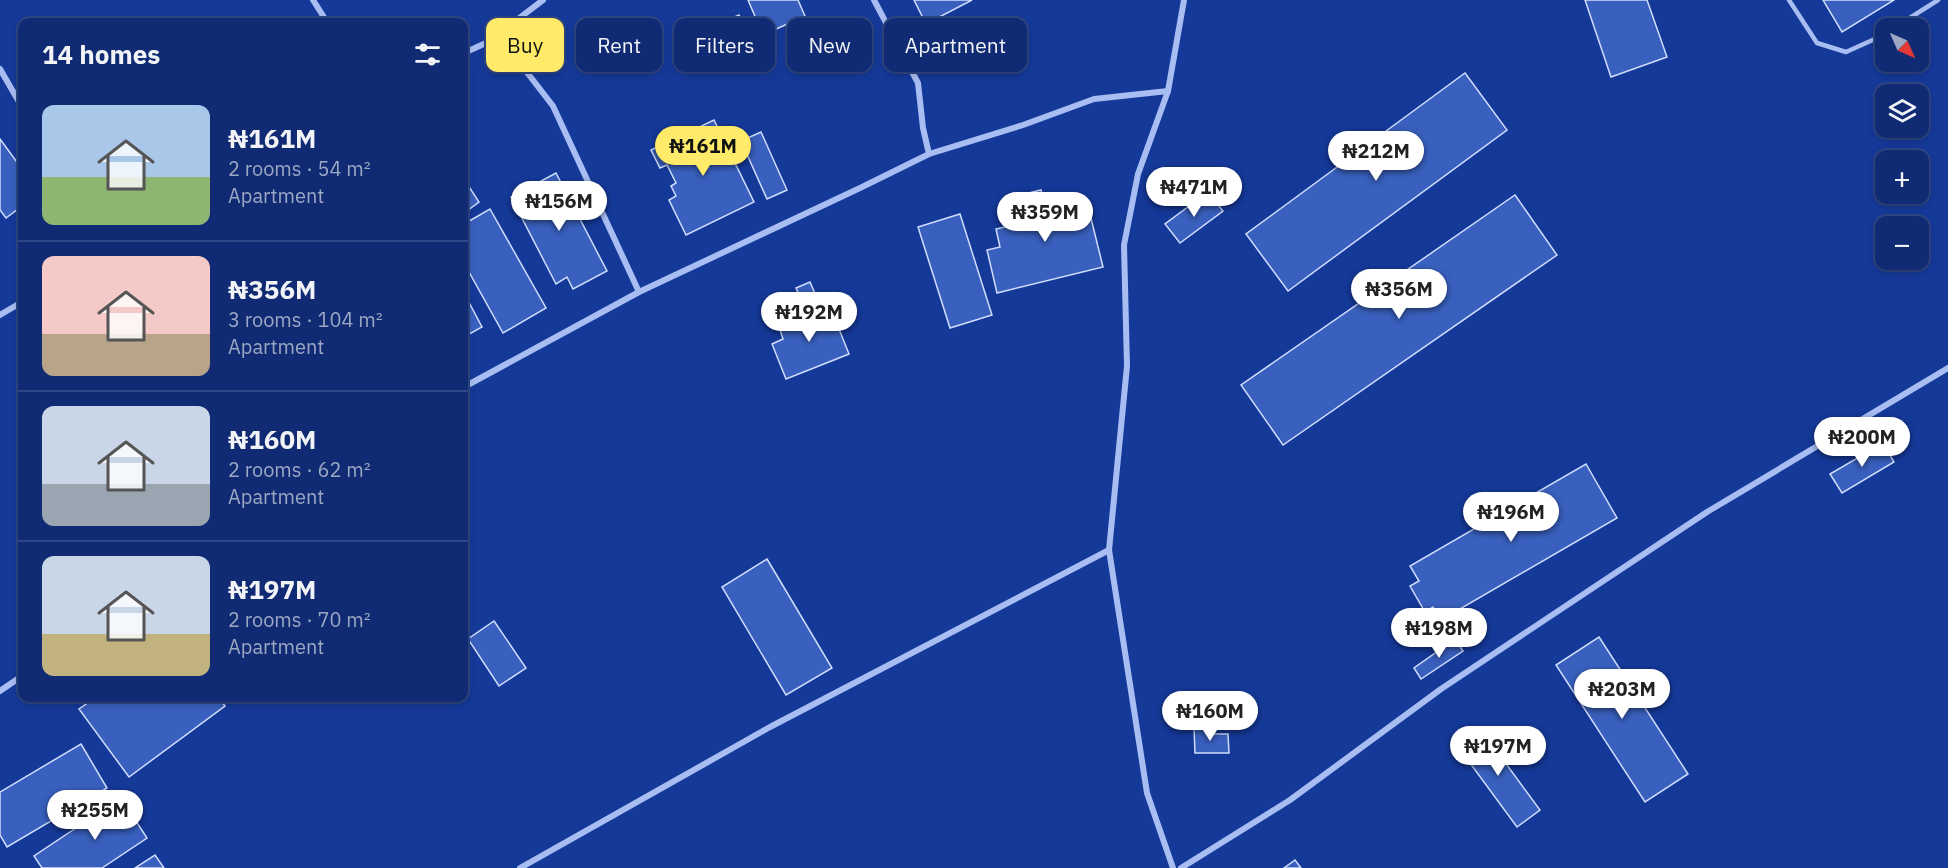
<!DOCTYPE html>
<html lang="en">
<head>
<meta charset="utf-8">
<style>
  :root { --surface:#102b73; --page:#1e377b; --text:#f1f3f6; --muted:#9ca7c4; --line:#304785; --accent:#ffeb69 }
  body { margin:0; font-family:"IBM Plex Sans",sans-serif; background:var(--page); color:var(--text); height:100vh; display:flex; flex-direction:column; font-size:22px; white-space:nowrap }
  * { box-sizing:border-box; margin:0 }
  p { font-size:20px; color:var(--muted) }
  .icon { flex:none; width:33px; height:33px; fill:none; stroke:currentColor; stroke-width:2; stroke-linecap:round; stroke-linejoin:round }
  .map { position:relative; flex:1; overflow:hidden }
  .panel { position:absolute; left:18px; top:18px; width:450px; height:684px; display:flex; flex-direction:column; background:var(--surface); border-radius:12px; box-shadow:0 3px 9px #0003,0 0 0 2px var(--line) }
  .panel>* { flex:none }
  .banner { position:absolute; left:486px; top:18px; width:570px; height:54px; display:flex; gap:12px }
  .needle { width:39px; rotate:135deg }
  .fabs { position:absolute; left:1875px; top:18px; display:grid; gap:12px }
  .fabs a { display:grid; place-items:center; width:54px; height:54px; border-radius:12px; background:var(--surface); box-shadow:0 3px 9px #0003,0 0 0 2px var(--line); font-size:30px }
  .price { position:absolute; translate:-50% -51px; padding:0 14px; border-radius:21px; background:#fff; color:#222; font-size:20px; line-height:39px; filter:drop-shadow(0 2px 3px #0008) }
  .price::after { content:''; position:absolute; left:50%; top:36px; width:18px; height:14px; margin-left:-9px; background:inherit; clip-path:polygon(0 0,100% 0,50% 100%) }
  .price.on { background:var(--accent); color:#111 }
  ul { padding:0; list-style:none }
  li { display:flex; align-items:center; gap:18px; height:150px; padding:0 24px }
  li+li { border-top:2px solid var(--line) }
  li span { display:grid; place-items:center; flex:none; width:168px; height:120px; border-radius:12px; color:#555 }
  li>.icon { margin-inline-start:auto }
  span .icon { width:72px; height:72px; fill:#fffc; stroke-width:1 }
  li b { font-size:26px }
  h2 { display:flex; justify-content:space-between; align-items:center; height:72px; padding:0 24px; font-size:26px }
  .chip { padding:0 21px; border-radius:12px; background:var(--surface); box-shadow:0 3px 9px #0003,0 0 0 2px var(--line); font-size:21px; line-height:54px }
  .chip.on { background:var(--accent); color:#111 }
  .map>svg:first-child { display:block }
  .building { fill:#3960be; stroke:#d0ddfd; stroke-width:1.5 }
  .lines { fill:none; stroke-linecap:round; stroke-linejoin:round }
  .lane { stroke:#a8bef2; stroke-width:4.5 }
  .street { stroke:#a8bef2; stroke-width:6 }
</style>
</head>
<body>
<div class="map">
<svg width="1948" height="868" viewBox="0 0 1948 868">
  <rect width="100%" height="100%" fill="#153999"/>
  <g class="building">
    <path d="M 748,0 L 798,0 L 805,16 L 763,35 Z"/>
    <path d="M 914,0 L 972,0 L 926,24 Z"/>
    <path d="M 1585,0 L 1647,0 L 1667,57 L 1611,77 Z"/>
    <path d="M 1823,0 L 1894,0 L 1842,32 Z"/>
    <path d="M 739,15 L 748,35 L 731,42 L 723,22 Z"/>
    <path d="M 1465,73 L 1507,130 L 1288,291 L 1246,234 Z"/>
    <path d="M 714,120 L 754,202 L 686,235 L 669,200 L 676,196 L 671,186 L 676,183 L 667,165 L 660,168 L 651,150 Z"/>
    <path d="M 761,132 L 787,190 L 767,199 L 741,141 Z"/>
    <path d="M 0,139 L 22,169 L 22,193 L 21,194 L 22,197 L 22,206 L 6,218 L 0,210 Z"/>
    <path d="M 556,173 L 607,271 L 573,289 L 567,277 L 556,284 L 511,197 Z"/>
    <path d="M 464,179 L 479,202 L 464,213 Z"/>
    <path d="M 1041,190 L 1043,198 L 1063,193 L 1064,200 L 1075,197 L 1077,204 L 1087,202 L 1103,267 L 997,293 L 987,250 L 1000,247 L 996,229 L 1026,222 L 1020,195 Z"/>
    <path d="M 1208,192 L 1223,211 L 1180,243 L 1165,224 Z"/>
    <path d="M 1515,195 L 1557,255 L 1283,445 L 1241,385 Z"/>
    <path d="M 490,209 L 546,308 L 503,333 L 464,263 L 464,224 Z"/>
    <path d="M 960,214 L 992,315 L 950,328 L 918,227 Z"/>
    <path d="M 810,282 L 820,305 L 806,311 L 796,288 Z"/>
    <path d="M 464,293 L 482,327 L 464,337 Z"/>
    <path d="M 831,309 L 849,354 L 786,379 L 772,344 L 783,339 L 778,324 L 802,315 L 804,320 Z"/>
    <path d="M 1883,443 L 1894,462 L 1842,493 L 1830,474 Z"/>
    <path d="M 1586,464 L 1617,518 L 1441,620 L 1433,607 L 1425,612 L 1410,586 L 1419,581 L 1410,566 Z"/>
    <path d="M 767,559 L 832,668 L 786,695 L 722,587 Z"/>
    <path d="M 494,621 L 526,668 L 499,686 L 468,639 Z"/>
    <path d="M 1599,637 L 1688,774 L 1645,802 L 1556,665 Z"/>
    <path d="M 1455,639 L 1463,651 L 1421,679 L 1414,668 Z"/>
    <path d="M 95,698 L 219,698 L 225,706 L 129,777 L 79,709 Z"/>
    <path d="M 1207,727 L 1207,734 L 1228,734 L 1229,753 L 1195,753 L 1194,728 Z"/>
    <path d="M 1479,727 L 1540,810 L 1517,827 L 1456,744 Z"/>
    <path d="M 81,744 L 107,788 L 7,847 L 0,835 L 0,792 Z"/>
    <path d="M 121,798 L 147,838 L 102,868 L 42,868 L 34,856 Z"/>
    <path d="M 155,855 L 164,868 L 135,868 Z"/>
    <path d="M 1295,860 L 1301,868 L 1284,868 Z"/>
  </g>
  <g class="lines">
    <g class="lane">
      <path d="M 1789,0 L 1817,43 L 1846,52 L 1886,34"/>
      <path d="M 1894,28 L 1938,0"/>
    </g>
    <g class="street">
      <path d="M 313,0 L 327,22"/>
      <path d="M 874,0 L 918,83 L 923,128 L 929,154"/>
      <path d="M 488,42 L 519,62 L 553,106 L 639,292"/>
      <path d="M 464,53 L 488,42 L 543,0"/>
      <path d="M 0,69 L 22,107"/>
      <path d="M 0,315 L 22,302"/>
      <path d="M 464,387 L 639,292 L 860,188 L 929,154 L 1023,125 L 1094,99 L 1168,91"/>
      <path d="M 0,691 L 22,676"/>
      <path d="M 520,868 L 770,727 L 1109,550"/>
      <path d="M 1173,868 L 1147,793 L 1109,550 L 1127,366 L 1124,245 L 1138,174 L 1168,91 L 1184,0"/>
      <path d="M 1181,868 L 1290,800 L 1441,689 L 1707,512 L 1948,368"/>
    </g>
  </g>
</svg>
<div class="fabs">
<a><svg class="needle" viewBox="-14 -14 28 28"><path d="M0-13l5 13h-10z" fill="#e53935"/><path d="M0 13l5-13h-10z" fill="#9ca7c4"/></svg></a>
<a><svg class="icon" aria-label="layers" viewBox="0 0 24 24"><path d="M12 4l9 5-9 5-9-5zM3 14l9 5 9-5"/></svg></a>
<a>+</a>
<a>−</a>
</div>
<b class="price on" style="left:703px;top:177px">₦161M</b>
<b class="price" style="left:1376px;top:182px">₦212M</b>
<b class="price" style="left:1194px;top:218px">₦471M</b>
<b class="price" style="left:559px;top:232px">₦156M</b>
<b class="price" style="left:1045px;top:243px">₦359M</b>
<b class="price" style="left:1399px;top:320px">₦356M</b>
<b class="price" style="left:809px;top:343px">₦192M</b>
<b class="price" style="left:1862px;top:468px">₦200M</b>
<b class="price" style="left:1511px;top:543px">₦196M</b>
<b class="price" style="left:1439px;top:659px">₦198M</b>
<b class="price" style="left:1622px;top:720px">₦203M</b>
<b class="price" style="left:1210px;top:742px">₦160M</b>
<b class="price" style="left:1498px;top:777px">₦197M</b>
<b class="price" style="left:95px;top:841px">₦255M</b>
<div class="banner">
<a class="chip on">Buy</a>
<a class="chip">Rent</a>
<a class="chip">Filters</a>
<a class="chip">New</a>
<a class="chip">Apartment</a>
</div>
<section class="panel">
<h2>14 homes<svg class="icon" aria-label="filters" viewBox="0 0 24 24"><path d="M4 7h16M4 17h16"/><circle cx="9" cy="7" r="2"/><circle cx="15" cy="17" r="2"/></svg></h2>
<ul>
<li><span style="background:linear-gradient(#a9c7e8 60%,#8fb573 0)"><svg class="icon" aria-label="home" viewBox="0 0 24 24"><path d="M3 11l9-7 9 7M6 9v11h12V9"/></svg></span><div><b>₦161M</b><p>2 rooms · 54 m²</p><p>Apartment</p></div></li>
<li><span style="background:linear-gradient(#f6c9c9 65%,#b9a48a 0)"><svg class="icon" aria-label="home" viewBox="0 0 24 24"><path d="M3 11l9-7 9 7M6 9v11h12V9"/></svg></span><div><b>₦356M</b><p>3 rooms · 104 m²</p><p>Apartment</p></div></li>
<li><span style="background:linear-gradient(#c9d6e8 65%,#9aa5b1 0)"><svg class="icon" aria-label="home" viewBox="0 0 24 24"><path d="M3 11l9-7 9 7M6 9v11h12V9"/></svg></span><div><b>₦160M</b><p>2 rooms · 62 m²</p><p>Apartment</p></div></li>
<li><span style="background:linear-gradient(#c9d6e8 65%,#c2b280 0)"><svg class="icon" aria-label="home" viewBox="0 0 24 24"><path d="M3 11l9-7 9 7M6 9v11h12V9"/></svg></span><div><b>₦197M</b><p>2 rooms · 70 m²</p><p>Apartment</p></div></li>
</ul>
</section>
</div>
</body>
</html>
